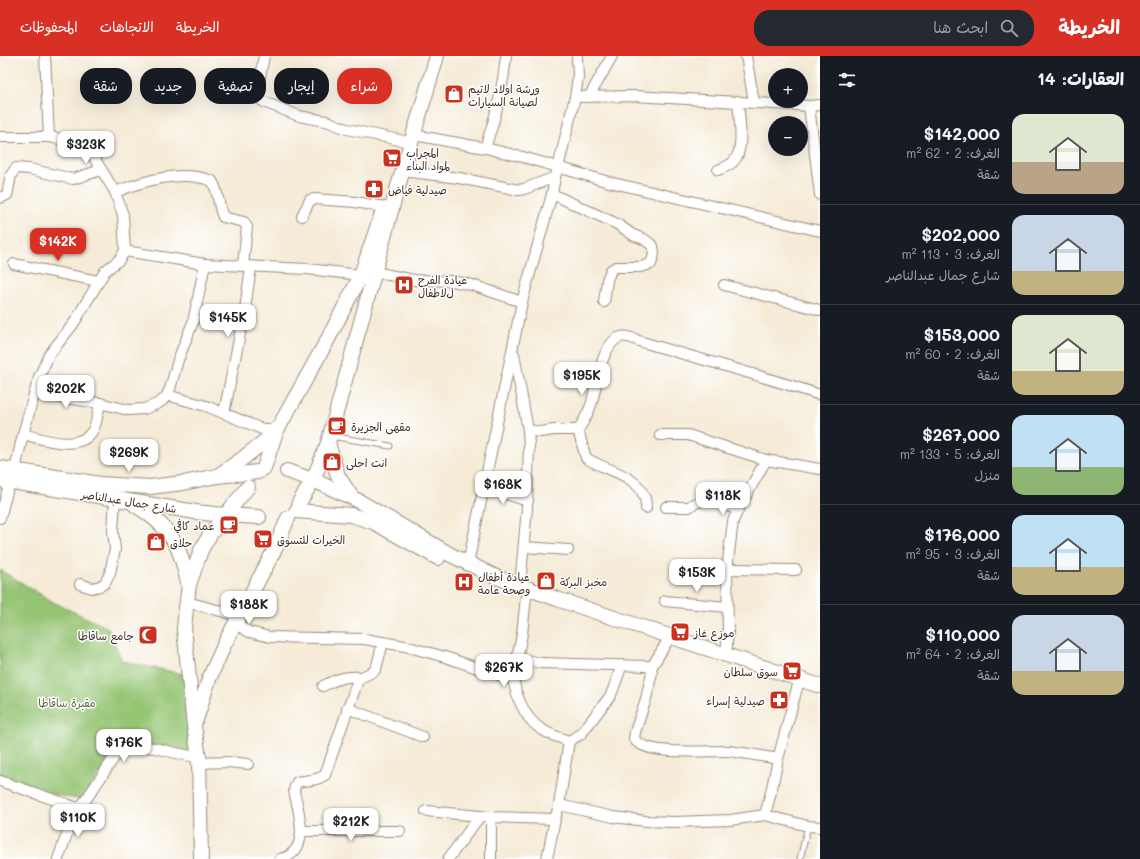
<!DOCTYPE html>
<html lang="ar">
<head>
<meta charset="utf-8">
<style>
  :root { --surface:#171b24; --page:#242831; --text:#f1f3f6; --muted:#9ea1a6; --line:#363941; --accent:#d93025 }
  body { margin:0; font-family:Mali,"Playpen Sans Arabic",sans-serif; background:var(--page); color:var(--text); direction:rtl; height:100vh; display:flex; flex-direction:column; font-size:15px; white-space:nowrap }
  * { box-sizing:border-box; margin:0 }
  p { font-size:13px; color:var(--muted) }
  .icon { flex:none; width:22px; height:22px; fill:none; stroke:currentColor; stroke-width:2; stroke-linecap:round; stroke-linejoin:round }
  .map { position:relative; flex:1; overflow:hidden; direction:ltr }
  .side { display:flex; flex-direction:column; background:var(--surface); width:320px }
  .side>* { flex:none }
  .hud { position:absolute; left:12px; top:12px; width:380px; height:36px; direction:rtl; display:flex; gap:8px }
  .tools { position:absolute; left:768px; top:12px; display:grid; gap:8px }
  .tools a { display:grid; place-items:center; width:40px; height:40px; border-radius:50%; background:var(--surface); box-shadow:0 4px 16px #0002; font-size:20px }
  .price { position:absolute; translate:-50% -34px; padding:0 9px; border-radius:8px; background:#fff; color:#222; font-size:13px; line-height:26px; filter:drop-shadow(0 1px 2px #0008) }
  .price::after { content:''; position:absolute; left:50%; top:24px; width:12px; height:9px; margin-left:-6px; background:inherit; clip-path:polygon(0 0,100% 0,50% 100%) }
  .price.selected { background:var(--accent); color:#fff }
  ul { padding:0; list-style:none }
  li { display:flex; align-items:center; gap:12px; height:100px; padding:0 16px }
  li+li { border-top:1px solid var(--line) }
  li span { display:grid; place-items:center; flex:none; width:112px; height:80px; border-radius:12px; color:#555 }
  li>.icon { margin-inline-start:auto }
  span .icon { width:48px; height:48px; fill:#fffc; stroke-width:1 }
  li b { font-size:17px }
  h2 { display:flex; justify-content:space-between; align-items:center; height:48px; padding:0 16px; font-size:17px }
  .pill { padding:0 14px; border-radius:16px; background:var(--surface); box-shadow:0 4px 16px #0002; font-size:14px; line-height:36px }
  .pill.selected { background:var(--accent); color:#fff }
  header { display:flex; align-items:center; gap:24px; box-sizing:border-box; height:56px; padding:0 20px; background:var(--accent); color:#fff }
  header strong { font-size:19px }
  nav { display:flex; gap:22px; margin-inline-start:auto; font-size:14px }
  .search { width:280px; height:36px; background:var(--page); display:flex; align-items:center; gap:10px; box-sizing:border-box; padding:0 14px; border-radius:16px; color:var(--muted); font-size:15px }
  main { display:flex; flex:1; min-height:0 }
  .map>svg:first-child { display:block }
  .green { fill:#95c473; stroke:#687748 }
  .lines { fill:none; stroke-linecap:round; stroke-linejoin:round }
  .lane-casing { stroke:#988a7a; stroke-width:7 }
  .street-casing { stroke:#988a7a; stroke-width:12 }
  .secondary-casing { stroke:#988a7a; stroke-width:16 }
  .lane { stroke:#fff; stroke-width:5 }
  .street { stroke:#fff; stroke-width:10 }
  .secondary { stroke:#fff; stroke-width:14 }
  .labels { text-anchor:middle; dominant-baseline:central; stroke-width:3; stroke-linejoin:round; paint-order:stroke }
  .poi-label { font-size:11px; fill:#3b2a1e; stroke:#fff; text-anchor:start }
  .street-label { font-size:11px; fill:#3b2a1e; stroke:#fff }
  .park-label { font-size:11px; fill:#5a603c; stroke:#fff }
</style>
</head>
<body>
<header>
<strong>الخريطة</strong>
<div class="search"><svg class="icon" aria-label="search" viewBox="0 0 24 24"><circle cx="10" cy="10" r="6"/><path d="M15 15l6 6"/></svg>ابحث هنا</div>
<nav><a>الخريطة</a><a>الاتجاهات</a><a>المحفوظات</a></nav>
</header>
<main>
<section class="side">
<h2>العقارات: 14<svg class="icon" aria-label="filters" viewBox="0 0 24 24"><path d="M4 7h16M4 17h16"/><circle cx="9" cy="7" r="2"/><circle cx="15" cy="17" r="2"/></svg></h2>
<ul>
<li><span style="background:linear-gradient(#dfe7d0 60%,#b9a48a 0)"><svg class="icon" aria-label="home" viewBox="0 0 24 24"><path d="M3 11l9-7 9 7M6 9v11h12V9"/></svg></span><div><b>$142,000</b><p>الغرف: 2 · 62 m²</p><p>شقة</p></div></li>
<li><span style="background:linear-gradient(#c9d6e8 70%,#c2b280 0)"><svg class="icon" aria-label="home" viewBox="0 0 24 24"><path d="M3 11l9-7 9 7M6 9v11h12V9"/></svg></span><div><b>$202,000</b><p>الغرف: 3 · 113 m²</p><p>شارع جمال عبدالناصر</p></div></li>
<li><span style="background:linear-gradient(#dfe7d0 70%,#c2b280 0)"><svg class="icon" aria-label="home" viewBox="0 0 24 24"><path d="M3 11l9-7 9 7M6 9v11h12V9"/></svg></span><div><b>$153,000</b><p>الغرف: 2 · 60 m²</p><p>شقة</p></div></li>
<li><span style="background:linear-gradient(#bfe0f5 65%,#8fb573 0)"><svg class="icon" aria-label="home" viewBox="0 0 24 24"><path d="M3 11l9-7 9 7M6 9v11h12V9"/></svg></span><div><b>$267,000</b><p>الغرف: 5 · 133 m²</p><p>منزل</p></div></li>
<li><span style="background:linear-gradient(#bfe0f5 65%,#c2b280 0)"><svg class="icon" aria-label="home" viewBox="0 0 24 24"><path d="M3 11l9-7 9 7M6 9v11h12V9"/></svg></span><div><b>$176,000</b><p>الغرف: 3 · 95 m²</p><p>شقة</p></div></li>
<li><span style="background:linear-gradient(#c9d6e8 70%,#c2b280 0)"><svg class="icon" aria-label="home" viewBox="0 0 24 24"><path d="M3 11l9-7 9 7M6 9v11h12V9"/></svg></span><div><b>$110,000</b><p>الغرف: 2 · 64 m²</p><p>شقة</p></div></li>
</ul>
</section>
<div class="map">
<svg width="820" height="803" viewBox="0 0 820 803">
  <rect width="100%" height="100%" fill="#fff"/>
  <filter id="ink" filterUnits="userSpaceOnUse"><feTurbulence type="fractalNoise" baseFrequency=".025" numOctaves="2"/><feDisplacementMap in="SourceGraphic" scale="8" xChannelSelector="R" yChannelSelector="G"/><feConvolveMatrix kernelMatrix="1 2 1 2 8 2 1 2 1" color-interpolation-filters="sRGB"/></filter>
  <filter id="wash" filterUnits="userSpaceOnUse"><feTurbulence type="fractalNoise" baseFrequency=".012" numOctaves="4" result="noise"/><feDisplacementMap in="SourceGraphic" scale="16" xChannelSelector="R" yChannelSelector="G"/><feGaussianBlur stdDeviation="0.9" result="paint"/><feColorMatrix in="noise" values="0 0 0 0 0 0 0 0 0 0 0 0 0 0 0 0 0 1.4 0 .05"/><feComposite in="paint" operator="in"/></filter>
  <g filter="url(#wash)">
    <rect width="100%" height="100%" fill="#f5ebd7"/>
    <path class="green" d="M 0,514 L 55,547 L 108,572 L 122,605 L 187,619 L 194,699 L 124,683 L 82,744 L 48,737 L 21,724 L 0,719 Z"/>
  </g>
  <g filter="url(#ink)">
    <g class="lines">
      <g class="lane-casing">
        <g id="lane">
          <path d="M 331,380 L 390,390"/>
          <path d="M 800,803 L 808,770"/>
        </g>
      </g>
      <g class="street-casing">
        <g id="street">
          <path d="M 45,0 L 49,81"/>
          <path d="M 264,0 L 257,37 L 258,42 L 264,46 L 299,60 L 326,65 L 347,73 L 404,85"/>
          <path d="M 746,0 L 754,46"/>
          <path d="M 575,41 L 634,40 L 809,50 L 820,49"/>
          <path d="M 589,41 L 612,0"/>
          <path d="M 809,50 L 820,139"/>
          <path d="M 414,79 L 485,92 L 523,101 L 609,126 L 820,175"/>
          <path d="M 0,81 L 49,81 L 76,86 L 87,90 L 115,136 L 123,159 L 125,195"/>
          <path d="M 485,92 C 496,61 503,33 506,0"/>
          <path d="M 718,114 C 723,112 731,109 734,105 C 745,93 739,61 738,45"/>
          <path d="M 403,115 L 459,122 L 519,134 L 524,133 L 555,121"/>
          <path d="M 115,136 C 144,125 181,113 212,125 C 219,135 218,150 223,161 L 244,166 L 247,171 L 243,210"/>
          <path d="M 552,138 L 617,168 L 633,179 L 644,183 L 653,190 L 654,198 L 651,208 L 640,211 L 616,211 L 611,214 L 607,224 L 604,246"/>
          <path d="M 0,142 L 7,139 L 11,119 L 16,112 L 29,113 L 73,123 L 101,114"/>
          <path d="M 302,160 L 310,144 L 315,143 L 355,146 L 384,151"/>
          <path d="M 14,208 L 98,225"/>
          <path d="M 374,216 L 414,224 L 452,225 L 472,229 L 522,246"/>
          <path d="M 724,229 L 820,254"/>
          <path d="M 514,298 L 528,374 L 529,390 L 527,452 L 520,530"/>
          <path d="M 35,338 L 100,347"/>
          <path d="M 167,339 L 206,350 L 262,373 L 270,373 L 280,370"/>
          <path d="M 224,357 L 245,253 L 251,211"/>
          <path d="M 528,374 L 540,376 L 554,374 L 578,374"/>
          <path d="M 23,378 C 43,383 80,397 93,374 C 97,367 98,355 100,347 L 128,354 L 144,353 L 157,348 L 163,344 L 167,339 L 170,333 L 178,304 L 193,266 L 205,208"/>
          <path d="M 660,379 L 688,379 L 766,404"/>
          <path d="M 484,431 L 528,445"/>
          <path d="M 666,451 L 689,451 C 704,439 722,447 738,454"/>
          <path d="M 646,452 C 646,448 646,444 644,440 C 636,418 604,414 586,402 L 578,374 C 584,365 589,356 592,346 C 596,331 602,285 621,281 C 627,279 634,283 639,285 C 699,303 760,319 820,339"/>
          <path d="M 0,462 L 10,425 L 15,414 L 23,378 L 39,321 L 49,299 L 74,267 L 105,215 L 119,204 L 125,195 L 205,208 L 307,213 L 361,219"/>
          <path d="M 524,491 L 568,494"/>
          <path d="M 468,508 L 522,246 L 552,138 L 555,121 L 558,112 L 575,41 L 578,21 L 577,0"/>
          <path d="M 727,513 L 796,514"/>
          <path d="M 80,528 L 92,532 L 100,530 L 105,527 L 110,517 L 115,493 L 113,475 L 115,443"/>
          <path d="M 526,541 L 522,578 L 513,623 C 516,639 524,660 537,670 C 546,678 558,681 569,685 L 581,678 L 611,639 L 622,609"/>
          <path d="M 665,545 L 727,551"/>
          <path d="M 187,546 L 239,560"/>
          <path d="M 235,567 L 249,576 L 270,581 L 364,583 L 405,590 L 445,601 L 492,617 L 513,623"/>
          <path d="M 726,600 L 728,574 L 727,513 L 733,465 L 738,454 L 766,404 L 820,413"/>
          <path d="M 517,602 L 541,607 L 647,610 L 651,612 L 652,616 L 646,643 L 635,676 L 634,683 C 648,701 707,694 729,695 C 745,697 762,700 778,703"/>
          <path d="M 651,612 L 667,586"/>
          <path d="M 323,630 C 337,623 344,620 360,621"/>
          <path d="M 347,652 L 423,681"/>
          <path d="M 199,707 L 228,706 L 248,708"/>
          <path d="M 0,725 L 75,751 L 80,751 L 83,748 L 118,696 L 122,692 L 130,689 L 154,692 L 199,702"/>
          <path d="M 559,749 L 613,761 L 646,765 L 674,766 L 730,764 L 765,759 L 808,770 L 820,771"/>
          <path d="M 426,755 L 491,761 L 555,763"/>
          <path d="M 765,759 L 771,736 L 778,703 L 797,632"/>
          <path d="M 302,775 L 400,775"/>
          <path d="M 58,803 L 67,778 L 75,751"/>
          <path d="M 280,803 C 312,796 299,757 294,735 L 295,730 L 297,726 C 307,724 317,725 325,719 L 358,624 C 363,618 371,619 376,613 L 383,586"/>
          <path d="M 448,803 L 480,760"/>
          <path d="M 491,803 L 491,761"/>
          <path d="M 547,803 L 555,763 L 559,749 L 569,685"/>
        </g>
      </g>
      <g class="secondary-casing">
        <g id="secondary">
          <path d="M 328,387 L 338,420 L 351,440"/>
          <path d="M 0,412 L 100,428 L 150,431 L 183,427 L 217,420 L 258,416"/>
          <path d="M 264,412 L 276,376 L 328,283 L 361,219 L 382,157"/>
          <path d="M 287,415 L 313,424 L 357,444 L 451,499 L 496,521 L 557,543 L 820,630"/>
          <path d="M 219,419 L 242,403 L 276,376"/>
          <path d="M 0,424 L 196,456 L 224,459 L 259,461"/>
          <path d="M 299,447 L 313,424 L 328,387 L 396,137 L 437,0"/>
          <path d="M 135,449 C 152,459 169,473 178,493 C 183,504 185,517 189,529"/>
          <path d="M 296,455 L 351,459 L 373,466 L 438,502"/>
          <path d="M 196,664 L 209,623 L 225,587 L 276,491 L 288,462"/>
          <path d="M 201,803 L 199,702 L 194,670 L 184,573 L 186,552 L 189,529 L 201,494 L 211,477 L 248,431"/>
        </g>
      </g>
      <use href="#lane" class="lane"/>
      <use href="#street" class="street"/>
      <use href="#secondary" class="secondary"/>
    </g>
  </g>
  <defs>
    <g id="shop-square" transform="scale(1)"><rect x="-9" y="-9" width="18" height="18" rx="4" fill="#c8321e" stroke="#fff"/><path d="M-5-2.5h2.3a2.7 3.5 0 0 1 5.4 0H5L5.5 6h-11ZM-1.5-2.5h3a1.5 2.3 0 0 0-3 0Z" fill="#fff"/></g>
    <g id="supermarket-square" transform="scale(1)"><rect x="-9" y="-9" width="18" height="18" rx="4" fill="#c8321e" stroke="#fff"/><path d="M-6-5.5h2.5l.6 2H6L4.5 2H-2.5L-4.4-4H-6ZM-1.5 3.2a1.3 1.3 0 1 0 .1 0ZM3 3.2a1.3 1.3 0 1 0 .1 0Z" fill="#fff"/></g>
    <g id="pharmacy-square" transform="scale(1)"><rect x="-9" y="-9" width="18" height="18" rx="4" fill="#c8321e" stroke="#fff"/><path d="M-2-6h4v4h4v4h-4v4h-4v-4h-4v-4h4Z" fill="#fff"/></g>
    <g id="hospital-square" transform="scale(1)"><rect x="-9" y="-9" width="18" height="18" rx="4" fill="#c8321e" stroke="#fff"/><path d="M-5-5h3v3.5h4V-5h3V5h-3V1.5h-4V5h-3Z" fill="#fff"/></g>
    <g id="cafe-square" transform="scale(1)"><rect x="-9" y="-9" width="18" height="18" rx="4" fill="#c8321e" stroke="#fff"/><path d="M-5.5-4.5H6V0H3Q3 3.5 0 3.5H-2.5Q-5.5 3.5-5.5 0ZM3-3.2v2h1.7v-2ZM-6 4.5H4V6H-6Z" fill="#fff"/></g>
    <g id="mosque-square" transform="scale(1)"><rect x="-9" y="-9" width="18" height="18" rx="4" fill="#c8321e" stroke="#fff"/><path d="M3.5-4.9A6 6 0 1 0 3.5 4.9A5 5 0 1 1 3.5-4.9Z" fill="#fff"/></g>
  </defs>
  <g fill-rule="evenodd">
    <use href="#shop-square" x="454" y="38"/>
    <use href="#supermarket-square" x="392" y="102"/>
    <use href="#pharmacy-square" x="374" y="133"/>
    <use href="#hospital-square" x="404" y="229"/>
    <use href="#cafe-square" x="337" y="370"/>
    <use href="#shop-square" x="332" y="406"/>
    <use href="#cafe-square" x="229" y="469"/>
    <use href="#supermarket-square" x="263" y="483"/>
    <use href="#shop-square" x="156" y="486"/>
    <use href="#shop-square" x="546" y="525"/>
    <use href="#hospital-square" x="464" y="526"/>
    <use href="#supermarket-square" x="680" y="576"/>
    <use href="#mosque-square" x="148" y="579"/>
    <use href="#supermarket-square" x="792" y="615"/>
    <use href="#pharmacy-square" x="779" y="644"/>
  </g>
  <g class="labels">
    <g class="poi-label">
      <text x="468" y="32">ورشة اوﻻد ﻻتيم<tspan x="468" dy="13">لصيانة السيارات</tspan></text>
      <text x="406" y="96">المجراب<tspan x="406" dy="13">لمواد البناء</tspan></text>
      <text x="388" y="133">صيدلية فياض</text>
      <text x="418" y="223">عيادة الفرح<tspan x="418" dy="13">لﻻطفال</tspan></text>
      <text x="351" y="370">مقهى الجزيرة</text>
      <text x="346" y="406">انت احلى</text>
      <text x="215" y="469" text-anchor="end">عماد كافي</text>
      <text x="277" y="483">الخيرات للتسوق</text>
      <text x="170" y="486">حلاق</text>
      <text x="478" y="520">عيادة أطفال<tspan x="478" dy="13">وصحة عامة</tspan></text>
      <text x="560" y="525">مخبز البركة</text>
      <text x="694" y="576">موزع غاز</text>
      <text x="134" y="579" text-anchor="end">جامع ساقاطا</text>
      <text x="778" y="615" text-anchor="end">سوق سلطان</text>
      <text x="765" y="644" text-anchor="end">صيدلية إسراء</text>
    </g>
    <g class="street-label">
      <text transform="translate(129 445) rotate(9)">شارع جمال عبدالناصر</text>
    </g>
    <g class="park-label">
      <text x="67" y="646">مقبرة ساقاطا</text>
    </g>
  </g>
</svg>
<div class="tools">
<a>+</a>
<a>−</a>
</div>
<b class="price" style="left:86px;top:109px">$323K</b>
<b class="price selected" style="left:58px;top:206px">$142K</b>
<b class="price" style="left:228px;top:282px">$145K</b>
<b class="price" style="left:582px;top:340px">$195K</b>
<b class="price" style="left:66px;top:353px">$202K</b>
<b class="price" style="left:129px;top:417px">$269K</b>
<b class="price" style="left:503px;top:449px">$168K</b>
<b class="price" style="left:723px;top:460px">$118K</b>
<b class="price" style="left:697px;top:537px">$153K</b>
<b class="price" style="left:249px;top:569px">$188K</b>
<b class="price" style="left:504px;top:632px">$267K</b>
<b class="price" style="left:124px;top:707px">$176K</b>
<b class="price" style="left:78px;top:782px">$110K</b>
<b class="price" style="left:351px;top:786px">$212K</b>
<div class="hud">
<a class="pill selected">شراء</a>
<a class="pill">إيجار</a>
<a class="pill">تصفية</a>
<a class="pill">جديد</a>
<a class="pill">شقة</a>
</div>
</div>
</main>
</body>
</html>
